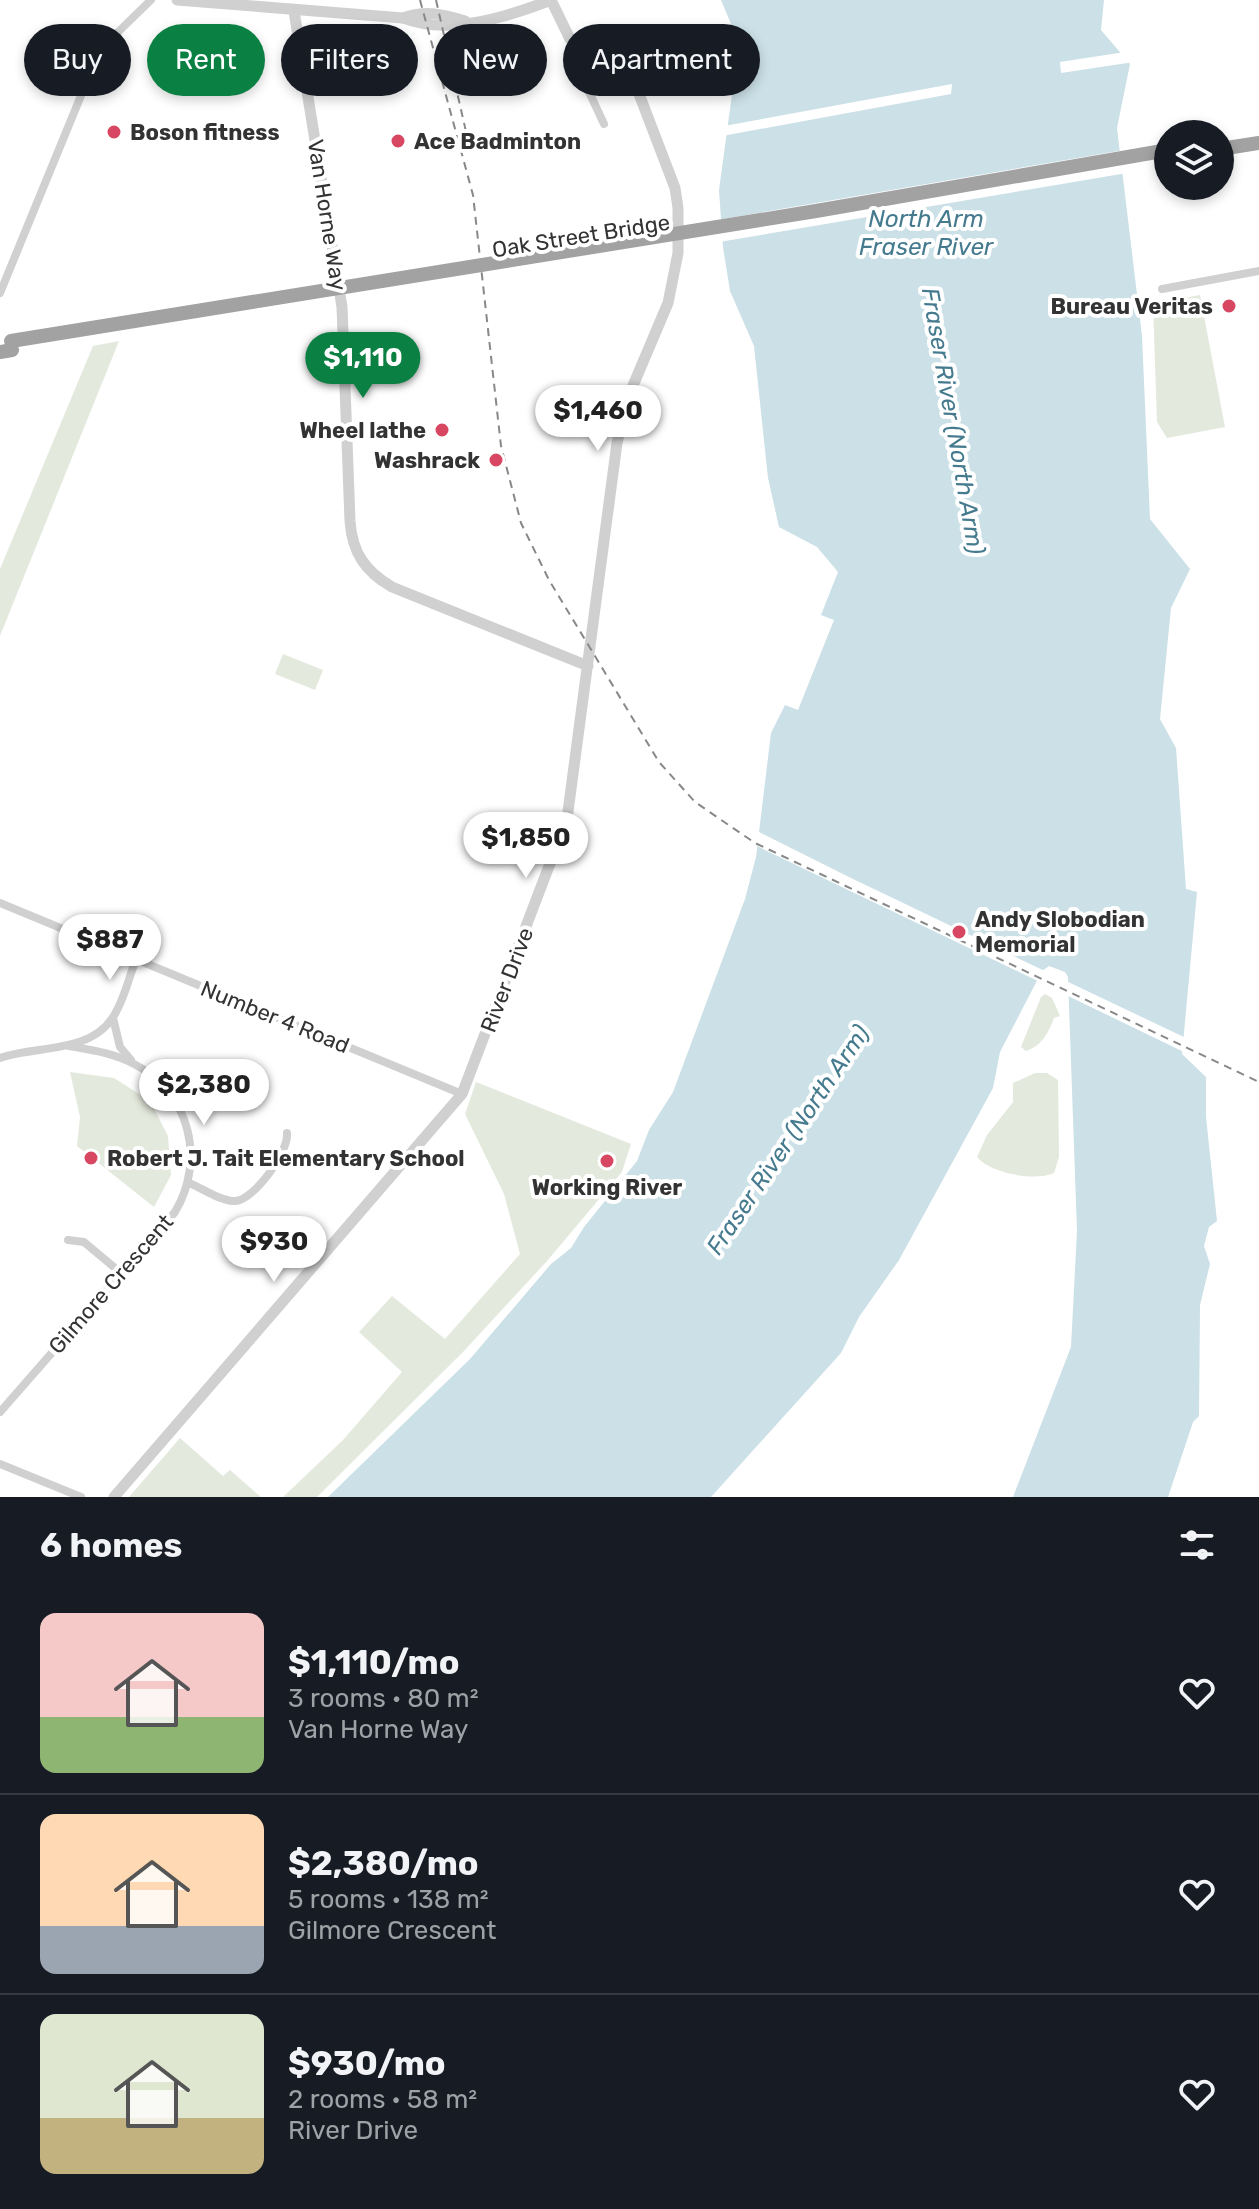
<!DOCTYPE html>
<html lang="en">
<head>
<meta charset="utf-8">
<style>
  :root { --surface:#171b24; --page:#20242c; --text:#f1f3f6; --muted:#9ea1a6; --line:#363941; --accent:#0b8043 }
  body { margin:0; font-family:Rubik,sans-serif; background:var(--page); color:var(--text); height:100vh; display:flex; flex-direction:column; font-size:30px; white-space:nowrap }
  * { box-sizing:border-box; margin:0 }
  p { font-size:26px; color:var(--muted) }
  .icon { flex:none; width:44px; height:44px; fill:none; stroke:currentColor; stroke-width:2; stroke-linecap:round; stroke-linejoin:round }
  .map { position:relative; height:1497px; overflow:hidden }
  .drawer { display:flex; flex-direction:column; background:var(--surface); flex:1 }
  .drawer>* { flex:none }
  .top-card { position:absolute; left:24px; top:24px; width:800px; height:72px; display:flex; gap:16px }
  .fabs { position:absolute; left:1154px; top:120px; display:grid; gap:16px }
  .fabs a { display:grid; place-items:center; width:80px; height:80px; border-radius:50%; background:var(--surface); box-shadow:0 4px 12px #0003; font-size:40px }
  .price { position:absolute; translate:-50% -68px; padding:0 18px; border-radius:28px; background:#fff; color:#222; font-size:26px; line-height:52px; filter:drop-shadow(0 2px 4px #0008) }
  .price::after { content:''; position:absolute; left:50%; top:48px; width:24px; height:18px; margin-left:-12px; background:inherit; clip-path:polygon(0 0,100% 0,50% 100%) }
  .price.selected { background:var(--accent); color:#fff }
  ul { padding:0; list-style:none }
  li { display:flex; align-items:center; gap:24px; height:200px; padding:0 40px }
  li+li { border-top:2px solid var(--line) }
  li span { display:grid; place-items:center; flex:none; width:224px; height:160px; border-radius:16px; color:#555 }
  li>.icon { margin-inline-start:auto }
  span .icon { width:96px; height:96px; fill:#fffc; stroke-width:1 }
  li b { font-size:34px }
  h2 { display:flex; justify-content:space-between; align-items:center; height:96px; padding:0 40px; font-size:34px }
  .pill { padding:0 28px; border-radius:36px; background:var(--surface); box-shadow:0 4px 12px #0003; font-size:28px; line-height:72px }
  .pill.selected { background:var(--accent); color:#fff }
  .map>svg:first-child { display:block }
  .green { fill:#e4e9dd }
  .water { fill:#cbe0e7 }
  .pier { fill:#fff }
  .lines { fill:none; stroke-linecap:round; stroke-linejoin:round }
  .minor { stroke:#d0d0d0; stroke-width:8 }
  .tertiary { stroke:#d0d0d0; stroke-width:11 }
  .trunk { stroke:#a2a2a2; stroke-width:14 }
  .rail { stroke:#888; stroke-width:2; stroke-dasharray:8 6; stroke-linecap:butt }
  .trunk-bridge { stroke:#a2a2a2; stroke-width:14 }
  .poi-dot { fill:#d84762; stroke:#fff; stroke-width:3 }
  .labels { text-anchor:middle; dominant-baseline:central; stroke-width:8; stroke-linejoin:round; paint-order:stroke }
  .poi-label { font-size:22px; font-weight:bold; fill:#333; stroke:#fff; text-anchor:start }
  .street-label { font-size:22px; fill:#333; stroke:#fff }
  .water-label { font-size:24px; font-style:italic; fill:#467b8f; stroke:#fff }
</style>
</head>
<body>
<div class="map">
<svg width="1259" height="1497" viewBox="0 0 1259 1497">
  <rect width="100%" height="100%" fill="#fff"/>
  <g class="green">
    <path d="M 1200,295 L 1225,427 L 1167,438 L 1157,422 L 1153,304 Z"/>
    <path d="M 119,341 L 0,636 L 0,569 L 93,346 Z"/>
    <path d="M 283,654 L 323,670 L 315,690 L 275,674 Z"/>
    <path d="M 1045,994 L 1052,998 L 1060,1016 L 1054,1018 C 1049,1032 1042,1046 1026,1051 L 1021,1047 L 1041,997 Z"/>
    <path d="M 70,1072 L 114,1078 L 150,1101 L 168,1136 L 171,1175 L 154,1207 L 77,1146 L 80,1117 Z"/>
    <path d="M 1035,1073 L 1047,1073 L 1058,1080 L 1059,1157 L 1054,1173 C 1035,1182 990,1173 977,1157 L 987,1135 L 1013,1102 L 1013,1083 Z"/>
    <path d="M 476,1082 L 631,1144 L 622,1172 L 547,1261 L 463,1352 L 317,1497 L 283,1497 L 343,1440 L 402,1372 L 359,1332 L 392,1296 L 445,1339 L 520,1254 L 504,1194 L 465,1114 Z"/>
    <path d="M 180,1438 L 223,1476 L 230,1470 L 261,1497 L 129,1497 Z"/>
  </g>
  <path class="water" d="M 721,0 L 1104,0 L 1101,30 L 1130,64 L 1117,128 L 1142,336 L 1150,519 L 1190,569 L 1171,608 L 1160,719 L 1176,748 L 1186,889 L 1197,892 L 1182,1054 L 1206,1077 L 1206,1117 L 1217,1221 L 1209,1227 L 1204,1246 L 1210,1264 L 1200,1305 L 1199,1416 L 1193,1422 L 1168,1497 L 1013,1497 L 1071,1347 L 1077,1231 L 1068,977 L 1065,972 L 1049,966 L 1042,971 L 1000,1052 L 993,1088 L 899,1260 L 859,1317 L 841,1353 L 711,1497 L 328,1497 L 470,1359 L 551,1264 L 571,1248 L 584,1227 L 637,1161 L 649,1130 L 673,1092 L 745,899 L 756,857 L 771,733 L 785,705 L 798,710 L 834,620 L 821,615 L 838,572 L 817,547 L 779,527 L 768,478 L 754,346 L 730,291 L 723,247 L 719,190 L 739,43 Z"/>
  <g class="pier">
    <path d="M 1125,52 L 1134,62 L 1061,73 L 1060,62 Z"/>
    <path d="M 952,84 L 951,94 L 722,136 L 724,126 Z"/>
    <path d="M 1124,150 L 1127,173 L 719,242 L 717,220 Z"/>
    <path d="M 755,830 L 851,878 L 1047,972 L 1040,982 L 769,852 L 753,844 Z"/>
    <path d="M 1064,980 L 1188,1039 L 1186,1053 L 1064,994 Z"/>
  </g>
  <g class="lines">
    <g class="minor">
      <path d="M 581,46 L 576,64 L 604,124"/>
      <path d="M 1162,289 L 1259,271"/>
      <path d="M 0,293 L 96,59 L 114,36 L 151,0"/>
      <path d="M 0,903 L 462,1094"/>
      <path d="M 113,1018 L 120,1047 L 131,1060"/>
      <path d="M 0,1058 C 36,1045 90,1054 113,1017 C 124,1001 129,977 136,959"/>
      <path d="M 189,1183 C 202,1188 222,1202 236,1201 C 255,1199 289,1151 287,1133"/>
      <path d="M 68,1240 L 84,1242 L 121,1273"/>
      <path d="M 0,1412 L 175,1212 C 206,1160 190,1092 134,1064 C 114,1053 91,1050 69,1046"/>
      <path d="M 0,1464 L 81,1497"/>
    </g>
    <g class="tertiary">
      <path d="M 177,0 L 403,18 C 448,36 507,17 551,0"/>
      <path d="M 294,11 L 342,307 L 350,521 C 352,553 366,572 392,587 L 588,666"/>
      <path d="M 403,18 C 425,10 444,14 465,21"/>
      <path d="M 114,1497 L 462,1094 L 567,819 L 617,443 L 629,395 L 668,303 L 678,253 L 678,208 L 675,188 L 631,73 L 624,65 L 570,39 L 551,0"/>
    </g>
    <g class="trunk">
      <path d="M 1220,149 L 1259,143"/>
      <path d="M 0,352 L 12,350"/>
    </g>
    <g class="rail">
      <path d="M 420,0 L 473,195 L 501,446 L 521,523 L 549,580 L 659,762 L 695,802 L 755,843 L 1259,1082"/>
      <path d="M 436,0 L 467,136"/>
    </g>
    <path class="trunk-bridge" d="M 11,341 L 816,211 L 1168,150"/>
  </g>
  <g class="poi-dot">
    <circle cx="114" cy="132" r="8"/>
    <circle cx="398" cy="141" r="8"/>
    <circle cx="1229" cy="306" r="8"/>
    <circle cx="442" cy="430" r="8"/>
    <circle cx="496" cy="460" r="8"/>
    <circle cx="959" cy="932" r="8"/>
    <circle cx="91" cy="1158" r="8"/>
    <circle cx="607" cy="1161" r="8"/>
  </g>
  <g class="labels">
    <g class="poi-label">
      <text x="130" y="132">Boson fitness</text>
      <text x="414" y="141">Ace Badminton</text>
      <text x="1213" y="306" text-anchor="end">Bureau Veritas</text>
      <text x="426" y="430" text-anchor="end">Wheel lathe</text>
      <text x="480" y="460" text-anchor="end">Washrack</text>
      <text x="975" y="919">Andy Slobodian<tspan x="975" dy="25">Memorial</tspan></text>
      <text x="107" y="1158">Robert J. Tait Elementary School</text>
      <text x="607" y="1187" text-anchor="middle">Working River</text>
    </g>
    <g class="street-label">
      <text transform="translate(327 215) rotate(81)">Van Horne Way</text>
      <text transform="translate(581 236) rotate(-9)">Oak Street Bridge</text>
      <text transform="translate(507 980) rotate(-69)">River Drive</text>
      <text transform="translate(275 1017) rotate(22)">Number 4 Road</text>
      <text transform="translate(111 1284) rotate(-49)">Gilmore Crescent</text>
    </g>
    <g class="water-label">
      <text x="926" y="219">North Arm<tspan x="926" dy="28">Fraser River</tspan></text>
      <text transform="translate(953 421) rotate(80)">Fraser River (North Arm)</text>
      <text transform="translate(788 1140) rotate(-56)">Fraser River (North Arm)</text>
    </g>
  </g>
</svg>
<div class="fabs">
<a><svg class="icon" aria-label="layers" viewBox="0 0 24 24"><path d="M12 4l9 5-9 5-9-5zM3 14l9 5 9-5"/></svg></a>
</div>
<b class="price selected" style="left:363px;top:400px">$1,110</b>
<b class="price" style="left:598px;top:453px">$1,460</b>
<b class="price" style="left:526px;top:880px">$1,850</b>
<b class="price" style="left:110px;top:982px">$887</b>
<b class="price" style="left:204px;top:1127px">$2,380</b>
<b class="price" style="left:274px;top:1284px">$930</b>
<div class="top-card">
<a class="pill">Buy</a>
<a class="pill selected">Rent</a>
<a class="pill">Filters</a>
<a class="pill">New</a>
<a class="pill">Apartment</a>
</div>
</div>
<section class="drawer">
<h2>6 homes<svg class="icon" aria-label="filters" viewBox="0 0 24 24"><path d="M4 7h16M4 17h16"/><circle cx="9" cy="7" r="2"/><circle cx="15" cy="17" r="2"/></svg></h2>
<ul>
<li><span style="background:linear-gradient(#f6c9c9 65%,#8fb573 0)"><svg class="icon" aria-label="home" viewBox="0 0 24 24"><path d="M3 11l9-7 9 7M6 9v11h12V9"/></svg></span><div><b>$1,110/mo</b><p>3 rooms · 80 m²</p><p>Van Horne Way</p></div><svg class="icon" aria-label="heart" viewBox="0 0 24 24"><path d="M12 20l-8-8c-3-5 5-10 8-4 3-6 11-1 8 4z"/></svg></li>
<li><span style="background:linear-gradient(#ffd9b3 70%,#9aa5b1 0)"><svg class="icon" aria-label="home" viewBox="0 0 24 24"><path d="M3 11l9-7 9 7M6 9v11h12V9"/></svg></span><div><b>$2,380/mo</b><p>5 rooms · 138 m²</p><p>Gilmore Crescent</p></div><svg class="icon" aria-label="heart" viewBox="0 0 24 24"><path d="M12 20l-8-8c-3-5 5-10 8-4 3-6 11-1 8 4z"/></svg></li>
<li><span style="background:linear-gradient(#dfe7d0 65%,#c2b280 0)"><svg class="icon" aria-label="home" viewBox="0 0 24 24"><path d="M3 11l9-7 9 7M6 9v11h12V9"/></svg></span><div><b>$930/mo</b><p>2 rooms · 58 m²</p><p>River Drive</p></div><svg class="icon" aria-label="heart" viewBox="0 0 24 24"><path d="M12 20l-8-8c-3-5 5-10 8-4 3-6 11-1 8 4z"/></svg></li>
</ul>
</section>
</body>
</html>
